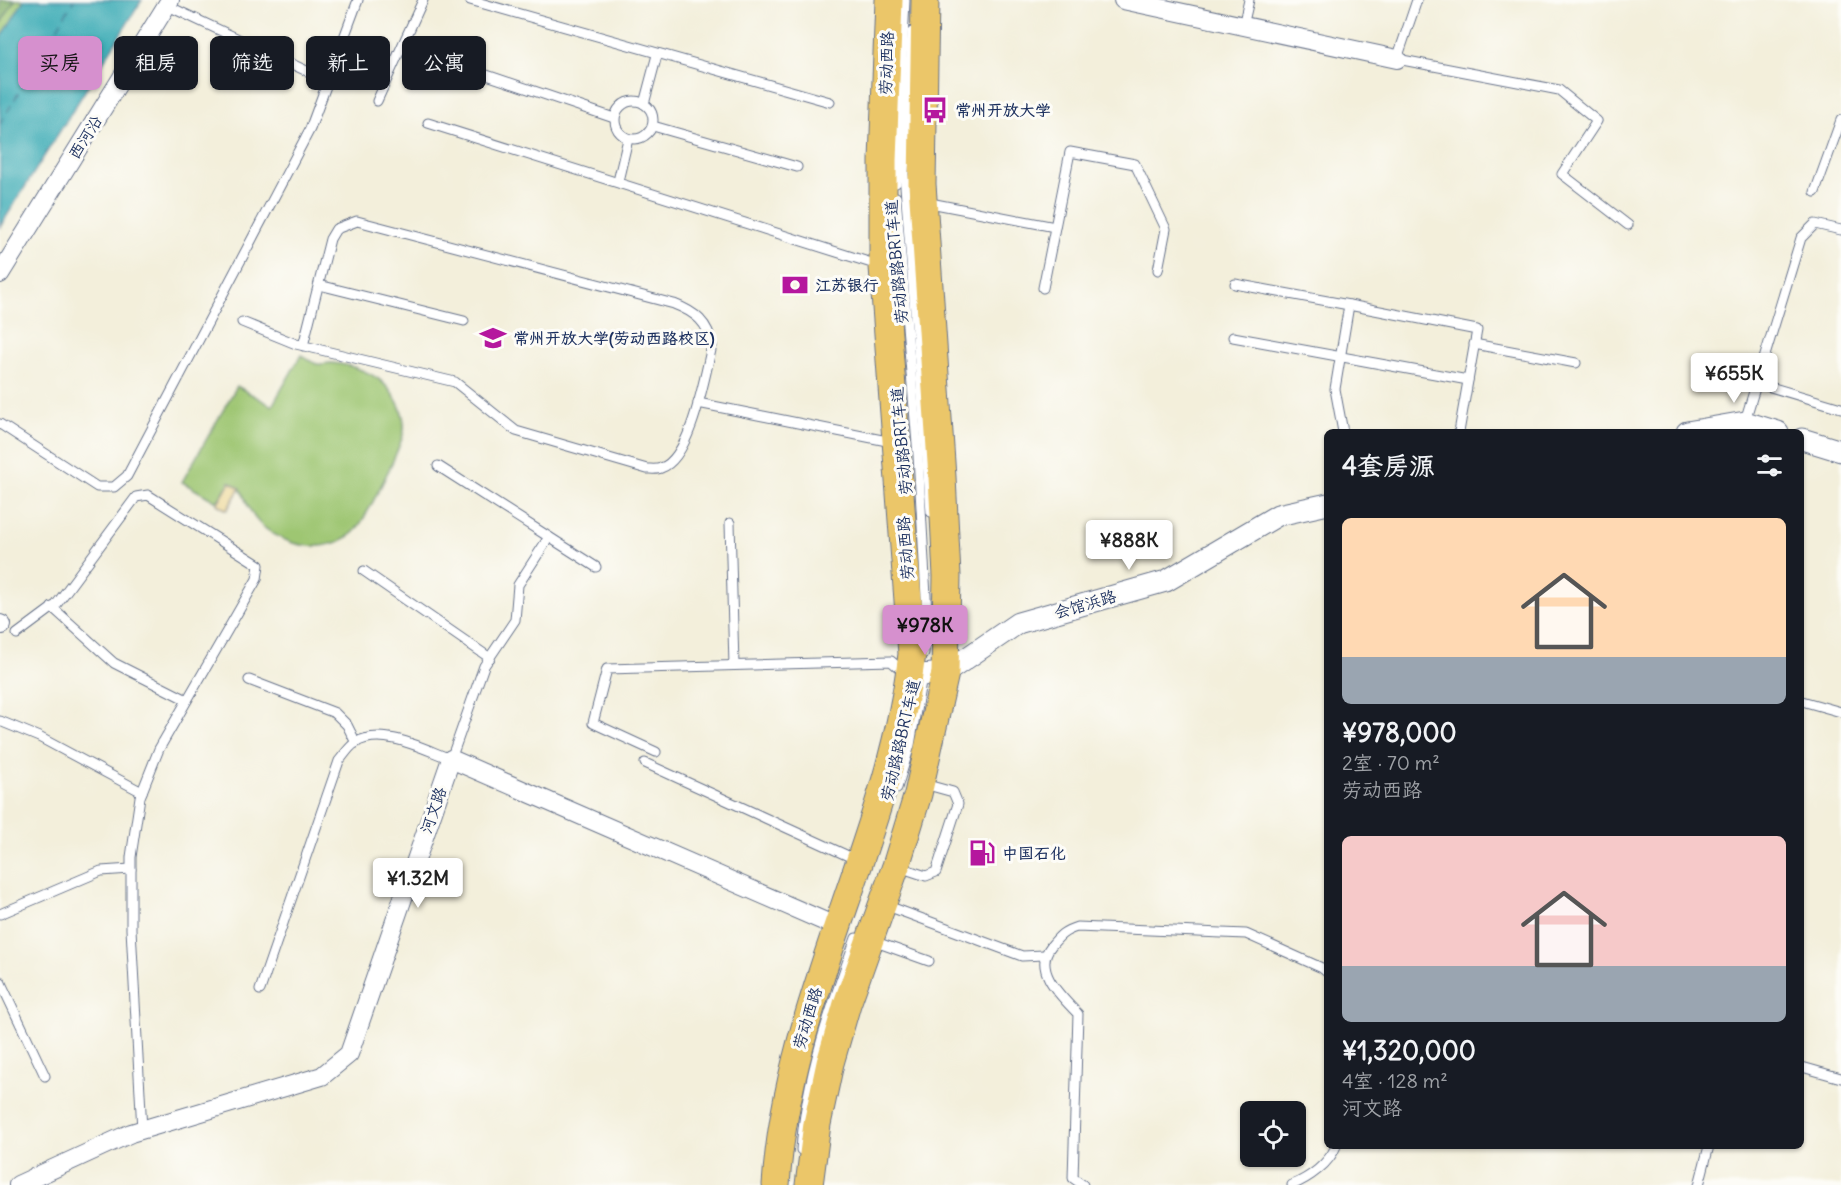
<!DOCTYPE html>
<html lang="zh">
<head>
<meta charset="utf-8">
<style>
  :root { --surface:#171b24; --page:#20242c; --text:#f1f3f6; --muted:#9ea1a6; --accent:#d690ce }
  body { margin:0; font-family:Delius,"LXGW WenKai TC",sans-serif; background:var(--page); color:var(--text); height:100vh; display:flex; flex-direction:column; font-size:22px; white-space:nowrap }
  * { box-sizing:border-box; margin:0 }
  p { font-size:20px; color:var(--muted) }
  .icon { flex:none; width:33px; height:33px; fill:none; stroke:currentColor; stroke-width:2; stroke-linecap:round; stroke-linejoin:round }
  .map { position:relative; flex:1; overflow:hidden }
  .drawer { position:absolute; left:1324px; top:429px; width:480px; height:720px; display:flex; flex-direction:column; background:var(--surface); border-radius:9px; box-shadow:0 2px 4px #0004 }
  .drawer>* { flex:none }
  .guide { position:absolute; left:18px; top:36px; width:570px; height:54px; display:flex; gap:12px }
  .tools { position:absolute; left:1240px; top:1101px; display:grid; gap:12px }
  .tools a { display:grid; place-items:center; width:66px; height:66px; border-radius:9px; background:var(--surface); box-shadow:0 2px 4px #0004; font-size:30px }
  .price { position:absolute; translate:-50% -51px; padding:0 14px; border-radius:6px; background:#fff; color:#222; font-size:20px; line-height:39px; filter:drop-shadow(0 2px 3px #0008) }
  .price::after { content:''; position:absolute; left:50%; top:36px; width:18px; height:14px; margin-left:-9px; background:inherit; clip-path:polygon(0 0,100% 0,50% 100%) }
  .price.active { background:var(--accent); color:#111 }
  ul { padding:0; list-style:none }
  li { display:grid; align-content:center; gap:12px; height:318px; padding:0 18px }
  li span { display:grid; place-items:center; height:186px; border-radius:9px; color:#555 }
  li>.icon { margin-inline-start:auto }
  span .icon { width:108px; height:108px; fill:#fffc; stroke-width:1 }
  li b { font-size:26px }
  h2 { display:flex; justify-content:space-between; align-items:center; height:72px; padding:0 18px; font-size:26px }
  .pill { padding:0 21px; border-radius:9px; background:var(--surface); box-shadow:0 2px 4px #0004; font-size:21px; line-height:54px }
  .pill.active { background:var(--accent); color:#111 }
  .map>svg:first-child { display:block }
  .green { fill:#9ec672; stroke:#5c7a68; stroke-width:1.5 }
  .forest { fill:#7eab64; stroke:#4c6d61; stroke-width:1.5 }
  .sand { fill:#eeda9e; stroke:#84847e; stroke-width:1.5 }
  .water { fill:#3aabb5; stroke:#2a6d8a; stroke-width:1.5 }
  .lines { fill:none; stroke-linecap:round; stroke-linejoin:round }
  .ferry { stroke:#276181; stroke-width:1.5; stroke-dasharray:8 6; stroke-linecap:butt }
  .service-casing { stroke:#67728a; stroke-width:11 }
  .minor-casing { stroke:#67728a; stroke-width:20 }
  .tertiary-casing { stroke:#67728a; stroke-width:23 }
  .primary-casing { stroke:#67728a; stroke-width:29 }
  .service { stroke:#fff; stroke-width:9 }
  .minor { stroke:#fff; stroke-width:18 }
  .tertiary { stroke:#fff; stroke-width:21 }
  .primary { stroke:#ebc669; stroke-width:27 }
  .labels { text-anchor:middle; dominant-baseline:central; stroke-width:6; stroke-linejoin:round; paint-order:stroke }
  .street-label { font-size:16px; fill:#1b2f5e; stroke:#fdfcf7 }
  .poi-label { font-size:16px; font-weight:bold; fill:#1b2f5e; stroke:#fdfcf7; text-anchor:start }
</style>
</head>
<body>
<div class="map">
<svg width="1841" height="1185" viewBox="0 0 1841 1185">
  <rect width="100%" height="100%" fill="#fdfcf7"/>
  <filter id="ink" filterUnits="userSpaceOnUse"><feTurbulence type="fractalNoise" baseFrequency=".0167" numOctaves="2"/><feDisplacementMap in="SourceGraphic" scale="12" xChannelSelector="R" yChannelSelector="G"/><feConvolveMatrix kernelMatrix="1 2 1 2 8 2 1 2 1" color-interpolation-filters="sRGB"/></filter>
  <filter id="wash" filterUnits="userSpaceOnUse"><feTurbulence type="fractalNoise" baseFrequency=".008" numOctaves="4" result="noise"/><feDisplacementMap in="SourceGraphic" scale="24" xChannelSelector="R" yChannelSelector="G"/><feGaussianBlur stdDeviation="1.35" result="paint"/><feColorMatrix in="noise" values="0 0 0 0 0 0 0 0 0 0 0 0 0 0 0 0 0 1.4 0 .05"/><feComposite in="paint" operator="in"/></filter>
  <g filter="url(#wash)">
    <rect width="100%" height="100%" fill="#f3efdb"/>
    <g class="green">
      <path d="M 0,0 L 24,0 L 0,40 Z"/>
      <path d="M 301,355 C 306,358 312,363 317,364 C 321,365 327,363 331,363 C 350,364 376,373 388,388 C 398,400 405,415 404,430 C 402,446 365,522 353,533 C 337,547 312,549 293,543 C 276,537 258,527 250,510 C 242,495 246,491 230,482 L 217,502 L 182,482 L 237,386 L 272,406 Z"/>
    </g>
    <path class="forest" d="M 0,0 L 15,0 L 0,25 Z"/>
    <path class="sand" d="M 230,482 L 240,488 L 227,510 L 217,504 Z"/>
    <path class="water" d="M 24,0 L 142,0 L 0,227 L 0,40 Z"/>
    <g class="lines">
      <path class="ferry" d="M 0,124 L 74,0"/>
    </g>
  </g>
  <g filter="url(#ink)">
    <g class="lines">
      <g class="service-casing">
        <g id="service">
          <path d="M 470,0 L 830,102"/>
          <path d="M 1417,0 L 1397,59 L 1559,90 L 1597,121 L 1562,174 L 1628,225"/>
          <path d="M 168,6 L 328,81"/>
          <path d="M 1243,26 L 1249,0"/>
          <path d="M 912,32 L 904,174 L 931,512"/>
          <path d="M 404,47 L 614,118"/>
          <circle cx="634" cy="120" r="19"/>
          <path d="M 377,101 L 423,0"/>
          <path d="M 644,104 L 657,55"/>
          <path d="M 428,123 L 881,266"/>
          <path d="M 653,126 L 797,167"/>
          <path d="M 618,181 L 628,139"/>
          <path d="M 896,183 L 905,0"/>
          <path d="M 1815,192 L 1841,120"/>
          <path d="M 896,197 L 918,455 L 927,614 L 924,653"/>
          <path d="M 925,202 L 1055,227"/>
          <path d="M 1235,284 L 1349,305"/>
          <path d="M 319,285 L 464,321"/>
          <path d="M 1043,288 L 1070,152 L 1135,164 L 1166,229 L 1158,270"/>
          <path d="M 242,322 L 296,344 L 455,382 L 516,431 L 647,469 C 651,469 657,470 661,468 C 691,459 705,374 712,346 C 709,323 695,312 674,304 L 357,221 L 336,229 L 330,239 L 303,346"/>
          <path d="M 1233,337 L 1468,380"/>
          <path d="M 1474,344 L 1576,363"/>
          <path d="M 1757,383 L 1841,408"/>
          <path d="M 698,403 L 892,442"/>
          <path d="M 0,424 L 97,487 L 114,487 L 127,476 L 310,129 L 358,0"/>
          <path d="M 1744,424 L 1801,238 L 1815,224 L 1841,230"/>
          <path d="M 1343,432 L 1335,389 L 1349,305 L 1477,330 L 1459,432"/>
          <path d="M 730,523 L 734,665"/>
          <path d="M 549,537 L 596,567"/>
          <path d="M 364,571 L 490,658"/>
          <path d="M 52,607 L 114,663 L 187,700"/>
          <path d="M 17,634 L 56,605 L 136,497 L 148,495 L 259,565 L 257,579 L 159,749 L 140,797 L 131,857 L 131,929 L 142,1130"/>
          <path d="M 249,680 L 335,713 L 347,725 L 356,743"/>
          <path d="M 1802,701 L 1841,712"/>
          <path d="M 0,721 L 39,737 L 142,792"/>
          <path d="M 656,752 L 593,723 L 607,669 L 891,661 L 905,673"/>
          <path d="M 645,763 L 857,860"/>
          <path d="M 897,788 L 910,745 L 922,676"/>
          <path d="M 899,867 L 926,876 L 936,872 L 958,804 L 953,792 L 924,784"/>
          <path d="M 885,905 L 1022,956 L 1044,955"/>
          <path d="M 0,914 L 101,871 L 131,869"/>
          <path d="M 873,941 L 929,961"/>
          <path d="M 0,981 L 45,1076"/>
          <path d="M 260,990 L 339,761 C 344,755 349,747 355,743 C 383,726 425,750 451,759 L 484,666 L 515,620 L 518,585 L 549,537 L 438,466"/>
          <path d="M 1802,1067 L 1841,1078"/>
          <path d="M 801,1150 C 806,1076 831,1007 856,938"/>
          <path d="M 1083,1185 L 1073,1178 L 1078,1014 C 1061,996 1032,970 1051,946 C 1060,935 1064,931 1077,927 L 1246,934 L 1322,968 L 1328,973"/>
          <path d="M 1292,1185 C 1309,1178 1329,1164 1336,1146"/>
          <path d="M 1699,1185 L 1709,1146"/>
        </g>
      </g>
      <g class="minor-casing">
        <g id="minor">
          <path d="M 1123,0 L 1397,59"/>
          <path d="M 0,274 L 170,0"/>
          <path d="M 0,624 L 2,625"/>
          <path d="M 18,1185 L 131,1133 L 322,1076 L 349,1054 L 451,759 L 835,926"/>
        </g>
      </g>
      <g class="tertiary-casing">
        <g id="tertiary">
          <path d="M 1687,432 L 1745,422 L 1778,432"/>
          <path d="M 1802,439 L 1841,451"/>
          <path d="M 909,676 L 945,673 L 1018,623 L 1166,581 L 1278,515 L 1328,504"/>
        </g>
      </g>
      <g class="primary-casing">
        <g id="primary">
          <path d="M 776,1185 C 788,997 890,838 912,654 L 883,267 L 883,160 L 889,0"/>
          <path d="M 809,1185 L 817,1124 L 830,1063 L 847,1004 L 896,866 L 918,794 L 945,673 L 947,576 L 942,477 L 922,184 L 925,0"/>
        </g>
      </g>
      <use href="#service" class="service"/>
      <use href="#minor" class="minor"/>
      <use href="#tertiary" class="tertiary"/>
      <use href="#primary" class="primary"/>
    </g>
  </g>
  <defs>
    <g id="bus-bare" transform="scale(2.07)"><path d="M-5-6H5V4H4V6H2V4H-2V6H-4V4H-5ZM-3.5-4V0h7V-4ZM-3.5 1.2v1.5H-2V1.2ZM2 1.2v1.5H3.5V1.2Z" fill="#b5179e" stroke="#fdfcf7" stroke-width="2.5" paint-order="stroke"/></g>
    <g id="bank-bare" transform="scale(2.07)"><path d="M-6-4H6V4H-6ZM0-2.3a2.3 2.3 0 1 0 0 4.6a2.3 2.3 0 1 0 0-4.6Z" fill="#b5179e" stroke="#fdfcf7" stroke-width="2.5" paint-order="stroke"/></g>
    <g id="university-bare" transform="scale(2.07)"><path d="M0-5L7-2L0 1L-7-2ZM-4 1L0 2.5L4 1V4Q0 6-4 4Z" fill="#b5179e" stroke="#fdfcf7" stroke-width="2.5" paint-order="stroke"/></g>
    <g id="fuel-bare" transform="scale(2.07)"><path d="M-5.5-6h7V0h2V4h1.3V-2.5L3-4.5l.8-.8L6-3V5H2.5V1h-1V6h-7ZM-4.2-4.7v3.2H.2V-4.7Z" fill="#b5179e" stroke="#fdfcf7" stroke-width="2.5" paint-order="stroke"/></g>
  </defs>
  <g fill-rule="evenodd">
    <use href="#bus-bare" x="935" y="110"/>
    <use href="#bank-bare" x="795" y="285"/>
    <use href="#university-bare" x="493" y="338"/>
    <use href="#fuel-bare" x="982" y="853"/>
  </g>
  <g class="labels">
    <g class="street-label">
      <text transform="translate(886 63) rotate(-88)">劳动西路</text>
      <text transform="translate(85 137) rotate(-58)">西河沿</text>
      <text transform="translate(896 262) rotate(-95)">劳动路路BRT车道</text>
      <text transform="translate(901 441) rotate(-95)">劳动路BRT车道</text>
      <text transform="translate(905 548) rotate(-94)">劳动西路</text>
      <text transform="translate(1085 604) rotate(-16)">会馆浜路</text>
      <text transform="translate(900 740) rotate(-77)">劳动路路BRT车道</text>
      <text transform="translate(433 810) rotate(-71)">河文路</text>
      <text transform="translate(807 1018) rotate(-73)">劳动西路</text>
    </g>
    <g class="poi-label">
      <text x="955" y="110">常州开放大学</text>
      <text x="815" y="285">江苏银行</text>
      <text x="513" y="338">常州开放大学(劳动西路校区)</text>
      <text x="1002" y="853">中国石化</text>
    </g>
  </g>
</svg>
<div class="tools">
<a><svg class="icon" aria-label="locate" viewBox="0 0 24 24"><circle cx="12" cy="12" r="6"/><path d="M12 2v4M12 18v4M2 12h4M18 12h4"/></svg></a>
</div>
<b class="price" style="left:1734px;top:404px">¥655K</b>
<b class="price" style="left:1129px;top:571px">¥888K</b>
<b class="price active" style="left:925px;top:656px">¥978K</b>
<b class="price" style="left:418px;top:909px">¥1.32M</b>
<div class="guide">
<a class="pill active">买房</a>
<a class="pill">租房</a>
<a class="pill">筛选</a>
<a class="pill">新上</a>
<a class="pill">公寓</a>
</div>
<section class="drawer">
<h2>4套房源<svg class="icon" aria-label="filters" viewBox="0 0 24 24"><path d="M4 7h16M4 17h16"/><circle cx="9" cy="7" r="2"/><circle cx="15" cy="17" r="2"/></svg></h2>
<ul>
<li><span style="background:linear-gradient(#ffd9b3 75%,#9aa5b1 0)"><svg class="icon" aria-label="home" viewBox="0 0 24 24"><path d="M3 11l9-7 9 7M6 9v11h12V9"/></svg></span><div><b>¥978,000</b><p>2室 · 70 m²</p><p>劳动西路</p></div></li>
<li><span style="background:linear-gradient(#f6c9c9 70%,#9aa5b1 0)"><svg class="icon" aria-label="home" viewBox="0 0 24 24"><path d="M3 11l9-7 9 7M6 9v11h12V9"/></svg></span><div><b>¥1,320,000</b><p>4室 · 128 m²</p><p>河文路</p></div></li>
</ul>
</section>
</div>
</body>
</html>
